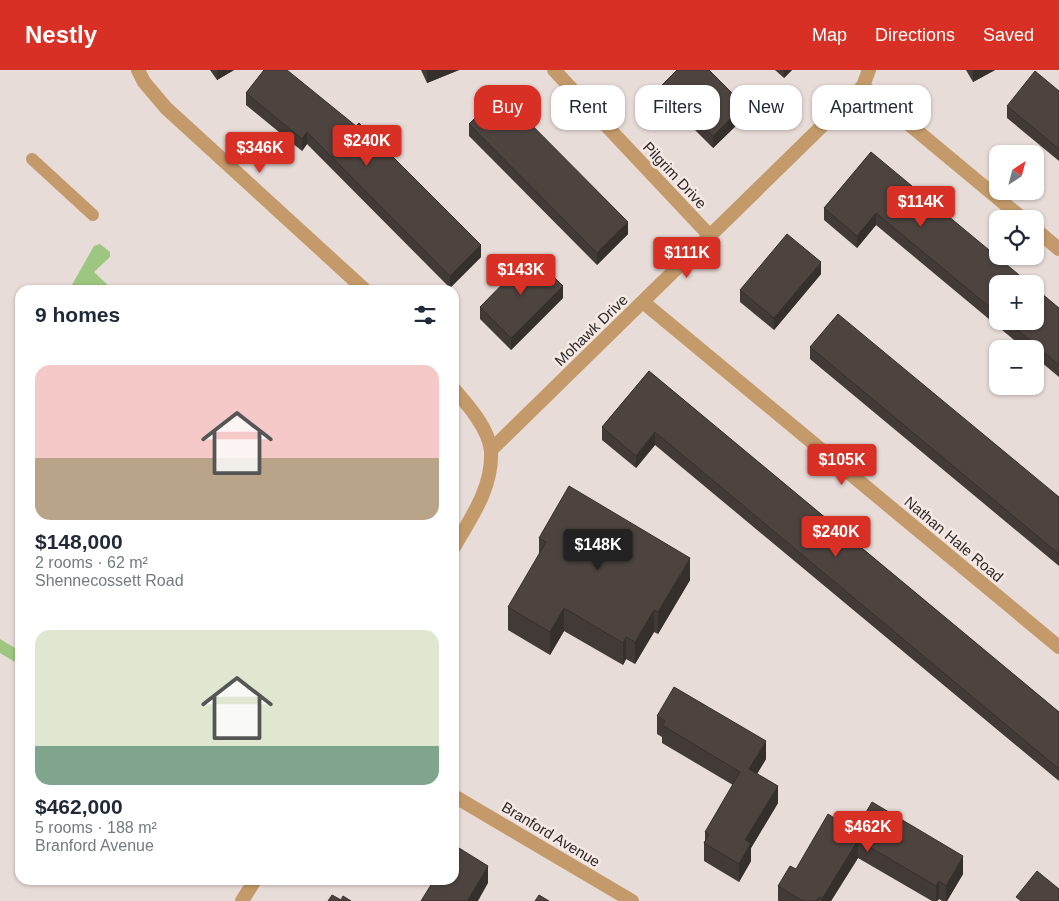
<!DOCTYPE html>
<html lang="en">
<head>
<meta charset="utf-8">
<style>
  :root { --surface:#fff; --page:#f6f6f7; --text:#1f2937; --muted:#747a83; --accent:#d93025 }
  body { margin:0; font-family:Arial,sans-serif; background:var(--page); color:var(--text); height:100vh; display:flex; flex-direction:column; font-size:19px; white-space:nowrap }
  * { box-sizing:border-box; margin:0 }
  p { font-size:16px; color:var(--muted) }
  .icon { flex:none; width:28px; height:28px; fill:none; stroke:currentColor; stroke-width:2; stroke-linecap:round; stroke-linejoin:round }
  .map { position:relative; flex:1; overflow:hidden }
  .drawer { position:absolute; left:15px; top:215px; width:444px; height:600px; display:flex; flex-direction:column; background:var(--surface); border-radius:15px; box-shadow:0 1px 4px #0004 }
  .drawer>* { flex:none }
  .hud { position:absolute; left:474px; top:15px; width:475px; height:45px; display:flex; gap:10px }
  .needle { width:32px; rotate:36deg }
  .controls { position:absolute; left:989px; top:75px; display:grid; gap:10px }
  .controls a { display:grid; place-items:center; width:55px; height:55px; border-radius:10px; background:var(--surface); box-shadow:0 1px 4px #0004; font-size:25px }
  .price { position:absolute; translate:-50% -42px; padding:0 11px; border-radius:5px; background:var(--accent); color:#fff; font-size:16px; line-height:32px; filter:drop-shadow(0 1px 2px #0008) }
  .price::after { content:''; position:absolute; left:50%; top:30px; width:15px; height:11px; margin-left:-8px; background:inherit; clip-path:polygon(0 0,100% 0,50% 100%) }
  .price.on { background:#222; color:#fff }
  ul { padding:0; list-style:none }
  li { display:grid; align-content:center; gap:10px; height:265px; padding:0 20px }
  li span { display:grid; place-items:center; height:155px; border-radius:15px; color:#555 }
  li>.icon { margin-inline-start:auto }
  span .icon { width:90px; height:90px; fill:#fffc; stroke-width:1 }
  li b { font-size:21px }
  h2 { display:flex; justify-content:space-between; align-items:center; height:60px; padding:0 20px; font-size:21px }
  .pill { padding:0 18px; border-radius:15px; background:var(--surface); box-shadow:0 1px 4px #0004; font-size:18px; line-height:45px }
  .pill.on { background:var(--accent); color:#fff }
  header { display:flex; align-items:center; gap:30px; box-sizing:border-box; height:70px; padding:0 25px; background:var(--accent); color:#fff }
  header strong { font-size:24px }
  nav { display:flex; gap:28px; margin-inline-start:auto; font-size:18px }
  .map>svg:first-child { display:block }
  .grass { fill:#9dc780 }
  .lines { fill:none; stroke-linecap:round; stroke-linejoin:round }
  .service { stroke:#c49a6a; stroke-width:12 }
  .minor { stroke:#c49a6a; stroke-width:14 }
  .tertiary { stroke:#c49a6a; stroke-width:14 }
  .wall { fill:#423a37 }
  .shaded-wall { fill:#36302d }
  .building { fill:#4d4440; stroke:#36302d }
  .labels { text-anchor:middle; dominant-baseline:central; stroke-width:5; stroke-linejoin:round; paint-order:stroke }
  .street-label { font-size:15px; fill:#2f2a29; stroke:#f6e9e5 }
</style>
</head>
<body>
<header>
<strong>Nestly</strong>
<nav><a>Map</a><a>Directions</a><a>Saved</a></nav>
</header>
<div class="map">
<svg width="1059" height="831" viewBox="0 0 1059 831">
  <rect width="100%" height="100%" fill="#e8dcd8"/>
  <g class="grass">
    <path d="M 100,174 L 110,182 L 110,187 L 94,202 L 113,220 L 69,220 L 94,176 Z"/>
    <path d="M 0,569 L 20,581 L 20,595 L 0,583 Z"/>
  </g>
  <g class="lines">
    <path class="service" d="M 32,89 L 93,145"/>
    <g class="minor">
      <path d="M 554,0 L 710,166"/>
      <path d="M 863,16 L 1023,149"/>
      <path d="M 1035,159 L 1059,179"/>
      <path d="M 643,232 L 1059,577"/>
      <path d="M 491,380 L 863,16 L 869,0"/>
      <path d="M 454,726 L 632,831"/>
    </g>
    <g class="tertiary">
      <path d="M 138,0 L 144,12 L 166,38 L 365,220"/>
      <path d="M 454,319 C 468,335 489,359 491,381 C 493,417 471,448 454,477"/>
      <path d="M 242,831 L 255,810"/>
    </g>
  </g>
  <g class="wall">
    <path d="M 210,0 L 234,0 L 217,10 Z"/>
    <path d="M 264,0 L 481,187 L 450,218 L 307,74 L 302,81 L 246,35 L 246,23 Z"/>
    <path d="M 421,0 L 459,0 L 427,13 Z"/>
    <path d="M 775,0 L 792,0 L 784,8 Z"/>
    <path d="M 966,0 L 995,0 L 973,12 Z"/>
    <path d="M 662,15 L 744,48 L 713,78 L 662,27 Z"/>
    <path d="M 1059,21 L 1059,91 L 1007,48 L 1007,36 Z"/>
    <path d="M 469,54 L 628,164 L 597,195 L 469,66 Z"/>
    <path d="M 871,82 L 998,214 L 998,251 L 1035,251 L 1059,238 L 1059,307 L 1035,287 L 1035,279 L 1025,279 L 876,155 L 857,178 L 824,150 L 824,138 Z"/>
    <path d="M 821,204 L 774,260 L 740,232 L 740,220 Z"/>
    <path d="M 563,228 L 511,280 L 480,249 L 480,237 Z"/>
    <path d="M 810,277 L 1059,427 L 1059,496 L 810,289 Z"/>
    <path d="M 649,301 L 1059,642 L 1059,711 L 655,375 L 636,398 L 602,370 L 602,357 Z"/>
    <path d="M 539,468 L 690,510 L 658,564 L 654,562 L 635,594 L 626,589 L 623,595 L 564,561 L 550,585 L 508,560 L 508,537 L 539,486 Z"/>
    <path d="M 657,646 L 766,689 L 757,704 L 778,733 L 751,778 L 751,791 L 739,812 L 704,791 L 704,773 L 705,771 L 705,762 L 733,715 L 662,673 L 662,667 L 657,664 Z"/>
    <path d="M 855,761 L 963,804 L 947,831 L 942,831 L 939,829 L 937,831 L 932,831 L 858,788 L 831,831 L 778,831 L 778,816 Z"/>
  </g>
  <g class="shaded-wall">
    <path d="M 217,0 L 234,0 L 217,10 Z"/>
    <path d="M 429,0 L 459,0 L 427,13 L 427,1 Z"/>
    <path d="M 784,0 L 792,0 L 784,8 Z"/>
    <path d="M 973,0 L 995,0 L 973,12 Z"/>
    <path d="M 744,35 L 744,48 L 713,78 L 713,66 Z"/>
    <path d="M 307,62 L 307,74 L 302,81 L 302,69 Z"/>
    <path d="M 876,143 L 876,155 L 857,178 L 857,166 Z"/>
    <path d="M 628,152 L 628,164 L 597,195 L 597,183 Z"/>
    <path d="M 481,175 L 481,187 L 450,218 L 450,206 Z"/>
    <path d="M 821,192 L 821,204 L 774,260 L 774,248 Z"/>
    <path d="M 563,216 L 563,228 L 511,280 L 511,268 Z"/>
    <path d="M 655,362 L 655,375 L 636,398 L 636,386 Z"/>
    <path d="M 690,488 L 690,510 L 658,564 L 658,542 Z"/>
    <path d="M 564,538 L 564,561 L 550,585 L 550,562 Z"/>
    <path d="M 654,540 L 654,562 L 635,594 L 635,572 Z"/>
    <path d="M 626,567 L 626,589 L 623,595 L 623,573 Z"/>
    <path d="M 766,671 L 766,689 L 749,717 L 749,699 Z"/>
    <path d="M 778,716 L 778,733 L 751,778 L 751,791 L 739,812 L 739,794 L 745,770 Z"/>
    <path d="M 858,770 L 858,788 L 831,831 L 822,831 L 822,829 Z"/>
    <path d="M 963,786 L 963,804 L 947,831 L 946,831 L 946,816 Z"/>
    <path d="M 488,796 L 488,813 L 478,831 L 467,831 Z"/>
    <path d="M 939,811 L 939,829 L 937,831 L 936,831 L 936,816 Z"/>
  </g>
  <g class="building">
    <path d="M 264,0 L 287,0 L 356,56 L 359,53 L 481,175 L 450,206 L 307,62 L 302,69 L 246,23 Z"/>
    <path d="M 677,0 L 709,0 L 744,35 L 713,66 L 662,15 Z"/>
    <path d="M 1035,1 L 1059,21 L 1059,79 L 1007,36 Z"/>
    <path d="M 500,23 L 628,152 L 597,183 L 469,54 Z"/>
    <path d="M 871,82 L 1030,214 L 998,214 L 998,244 L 876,143 L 857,166 L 824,138 Z"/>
    <path d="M 787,164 L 821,192 L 774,248 L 740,220 Z"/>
    <path d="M 531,185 L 563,216 L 511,268 L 480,237 Z"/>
    <path d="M 1035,218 L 1059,238 L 1059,295 L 1007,251 L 1035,251 Z"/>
    <path d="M 838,244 L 1059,427 L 1059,484 L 810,277 Z"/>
    <path d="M 649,301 L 1059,642 L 1059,699 L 655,362 L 636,386 L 602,357 Z"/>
    <path d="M 569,416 L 690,488 L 658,542 L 654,540 L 635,572 L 626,567 L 623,573 L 564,538 L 550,562 L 508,537 L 546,472 L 539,468 Z"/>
    <path d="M 674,617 L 766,671 L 749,699 L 778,716 L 745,770 L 751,773 L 739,794 L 704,773 L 709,764 L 705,762 L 740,702 L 662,655 L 665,651 L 657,646 Z"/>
    <path d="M 872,732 L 963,786 L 946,816 L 939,811 L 936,816 L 858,770 L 822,829 L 819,827 L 816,831 L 803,831 L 778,816 L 790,796 L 796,799 L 828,744 L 855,761 Z"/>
    <path d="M 459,778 L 488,796 L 467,831 L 421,831 L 434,810 L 454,810 L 454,785 L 454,786 Z"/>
    <path d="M 1037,801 L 1059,819 L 1059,831 L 1021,831 L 1016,827 Z"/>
    <path d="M 332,825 L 341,830 L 343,826 L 351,831 L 328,831 Z"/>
    <path d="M 539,825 L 549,831 L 535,831 Z"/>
  </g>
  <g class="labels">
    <g class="street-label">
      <text transform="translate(675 105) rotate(47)">Pilgrim Drive</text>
      <text transform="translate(591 260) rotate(-44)">Mohawk Drive</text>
      <text transform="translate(954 469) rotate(40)">Nathan Hale Road</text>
      <text transform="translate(551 764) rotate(31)">Branford Avenue</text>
    </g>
  </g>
</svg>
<div class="controls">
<a><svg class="needle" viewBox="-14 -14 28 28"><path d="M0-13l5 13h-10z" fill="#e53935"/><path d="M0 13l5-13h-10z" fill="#747a83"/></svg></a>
<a><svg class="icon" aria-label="locate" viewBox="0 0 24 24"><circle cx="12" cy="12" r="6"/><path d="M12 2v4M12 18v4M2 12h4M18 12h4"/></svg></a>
<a>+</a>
<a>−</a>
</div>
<b class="price" style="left:367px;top:97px">$240K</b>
<b class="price" style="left:260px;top:104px">$346K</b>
<b class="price" style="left:921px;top:158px">$114K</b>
<b class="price" style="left:687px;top:209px">$111K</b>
<b class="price" style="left:521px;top:226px">$143K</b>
<b class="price" style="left:842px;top:416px">$105K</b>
<b class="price" style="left:836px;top:488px">$240K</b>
<b class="price on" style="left:598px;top:501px">$148K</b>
<b class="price" style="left:868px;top:783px">$462K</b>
<div class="hud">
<a class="pill on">Buy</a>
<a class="pill">Rent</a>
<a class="pill">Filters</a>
<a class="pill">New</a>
<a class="pill">Apartment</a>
</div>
<section class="drawer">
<h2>9 homes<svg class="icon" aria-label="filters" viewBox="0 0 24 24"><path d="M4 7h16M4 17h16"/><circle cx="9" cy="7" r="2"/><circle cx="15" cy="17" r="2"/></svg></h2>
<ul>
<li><span style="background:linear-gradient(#f6c9c9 60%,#b9a48a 0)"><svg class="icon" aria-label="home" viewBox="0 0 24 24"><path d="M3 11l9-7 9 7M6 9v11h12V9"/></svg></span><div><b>$148,000</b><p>2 rooms · 62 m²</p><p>Shennecossett Road</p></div></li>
<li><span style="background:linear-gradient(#dfe7d0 75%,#7fa58c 0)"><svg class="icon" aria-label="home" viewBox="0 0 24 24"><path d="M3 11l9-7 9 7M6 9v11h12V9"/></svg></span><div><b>$462,000</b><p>5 rooms · 188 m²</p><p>Branford Avenue</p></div></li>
</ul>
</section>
</div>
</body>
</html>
